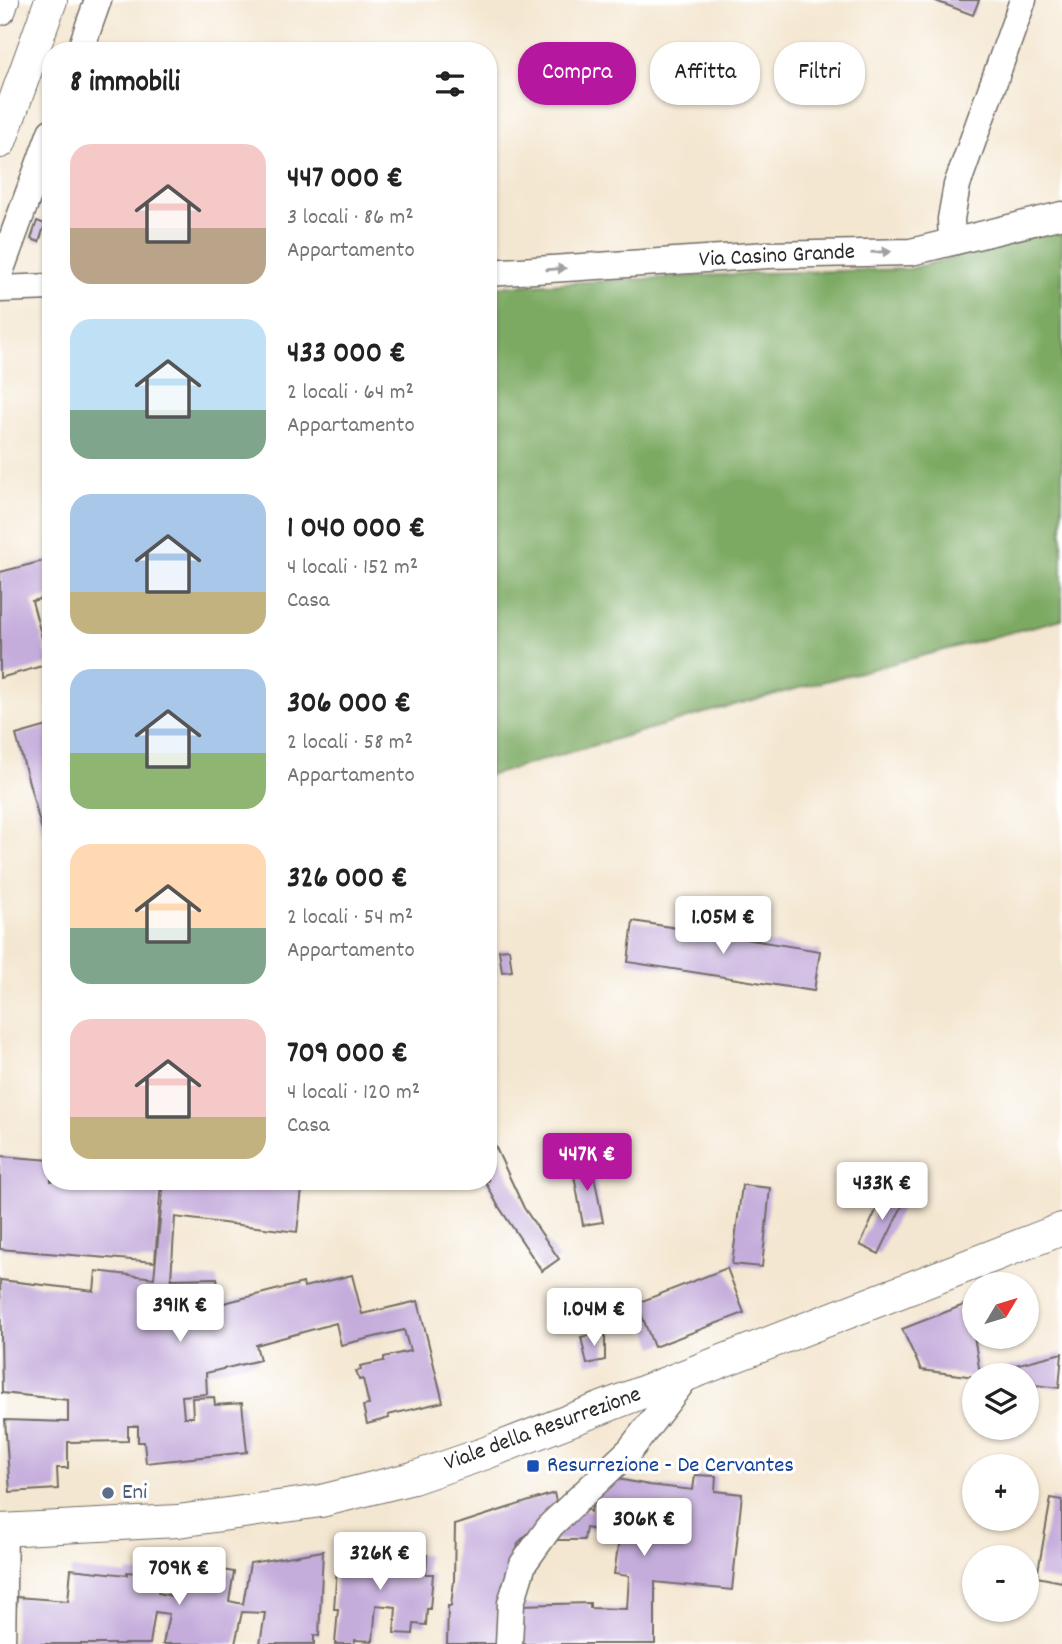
<!DOCTYPE html>
<html lang="it">
<head>
<meta charset="utf-8">
<style>
  :root { --surface:#fff; --page:#f6f6f6; --text:#222; --muted:#767676; --accent:#b5179e }
  body { margin:0; font-family:Dekko,sans-serif; background:var(--page); color:var(--text); height:100vh; display:flex; flex-direction:column; font-size:26px; white-space:nowrap }
  * { box-sizing:border-box; margin:0 }
  p { font-size:23px; color:var(--muted) }
  .icon { flex:none; width:38px; height:38px; fill:none; stroke:currentColor; stroke-width:2; stroke-linecap:round; stroke-linejoin:round }
  .map { position:relative; flex:1; overflow:hidden }
  .details { position:absolute; left:42px; top:42px; width:455px; height:1148px; display:flex; flex-direction:column; background:var(--surface); border-radius:28px; box-shadow:0 2px 5px #0004 }
  .details>* { flex:none }
  .banner { position:absolute; left:518px; top:42px; width:438px; height:63px; display:flex; gap:14px }
  .needle { width:46px; rotate:52deg }
  .controls { position:absolute; left:962px; top:1272px; display:grid; gap:14px }
  .controls a { display:grid; place-items:center; width:77px; height:77px; border-radius:50%; background:var(--surface); box-shadow:0 2px 5px #0004; font-size:35px }
  .price { position:absolute; translate:-50% -60px; padding:0 16px; border-radius:7px; background:#fff; color:#222; font-size:23px; line-height:46px; filter:drop-shadow(0 2px 4px #0008) }
  .price::after { content:''; position:absolute; left:50%; top:42px; width:21px; height:16px; margin-left:-10px; background:inherit; clip-path:polygon(0 0,100% 0,50% 100%) }
  .price.on { background:var(--accent); color:#fff }
  ul { padding:0; list-style:none }
  li { display:flex; align-items:center; gap:21px; height:175px; padding:0 28px }
  li span { display:grid; place-items:center; flex:none; width:196px; height:140px; border-radius:21px; color:#555 }
  li>.icon { margin-inline-start:auto }
  span .icon { width:84px; height:84px; fill:#fffc; stroke-width:1 }
  li b { font-size:30px }
  h2 { display:flex; justify-content:space-between; align-items:center; height:84px; padding:0 28px; font-size:30px }
  .pill { padding:0 24px; border-radius:28px; background:var(--surface); box-shadow:0 2px 5px #0004; font-size:24px; line-height:63px }
  .pill.on { background:var(--accent); color:#fff }
  .map>svg:first-child { display:block }
  .forest { fill:#7daa63; stroke:#546a47; stroke-width:2 }
  .building { fill:#c4acdb }
  .lines { fill:none; stroke-linecap:round; stroke-linejoin:round }
  .minor-casing { stroke:#716d65; stroke-width:29 }
  .tertiary-casing { stroke:#716d65; stroke-width:34 }
  .minor { stroke:#fff; stroke-width:26 }
  .tertiary { stroke:#fff; stroke-width:32 }
  .oneway { fill:#a0a0a0 }
  .transit-dot { fill:#1a4fb4; stroke:#fff; stroke-width:2.5 }
  .service-dot { fill:#5c6f8a; stroke:#fff; stroke-width:2.5 }
  .labels { text-anchor:middle; dominant-baseline:central; stroke-width:6; stroke-linejoin:round; paint-order:stroke }
  .street-label { font-size:23px; fill:#2b2b2b; stroke:#fff }
  .transit-label { font-size:23px; fill:#164399; stroke:#fff; text-anchor:start }
  .service-label { font-size:23px; fill:#4e5e75; stroke:#fff; text-anchor:start }
</style>
</head>
<body>
<div class="map">
<svg width="1062" height="1644" viewBox="0 0 1062 1644">
  <rect width="100%" height="100%" fill="#fff"/>
  <filter id="ink" filterUnits="userSpaceOnUse"><feTurbulence type="fractalNoise" baseFrequency=".0143" numOctaves="2"/><feDisplacementMap in="SourceGraphic" scale="14" xChannelSelector="R" yChannelSelector="G"/><feConvolveMatrix kernelMatrix="1 2 1 2 8 2 1 2 1" color-interpolation-filters="sRGB"/></filter>
  <filter id="wash" filterUnits="userSpaceOnUse"><feTurbulence type="fractalNoise" baseFrequency=".00686" numOctaves="4" result="noise"/><feDisplacementMap in="SourceGraphic" scale="28" xChannelSelector="R" yChannelSelector="G"/><feGaussianBlur stdDeviation="1.57" result="paint"/><feColorMatrix in="noise" values="0 0 0 0 0 0 0 0 0 0 0 0 0 0 0 0 0 1.4 0 .05"/><feComposite in="paint" operator="in"/></filter>
  <g filter="url(#wash)">
    <rect width="100%" height="100%" fill="#f4e7d1"/>
    <path class="forest" d="M 1062,229 L 1062,619 L 708,712 L 488,776 L 488,287 L 760,273 L 910,269 Z"/>
    <g id="blocks">
      <g class="building">
        <path d="M 933,0 L 979,0 L 973,15 Z"/>
        <path d="M 37,221 L 45,224 L 39,242 L 31,239 Z"/>
        <path d="M 51,559 L 51,596 L 32,601 L 49,664 L 0,678 L 0,572 Z"/>
        <path d="M 51,725 L 51,844 L 50,844 L 47,833 L 43,834 L 16,735 Z"/>
        <path d="M 633,921 L 820,951 L 814,991 L 628,962 Z"/>
        <path d="M 509,949 L 512,971 L 502,972 L 499,950 Z"/>
        <path d="M 488,1131 L 524,1208 L 559,1259 L 542,1271 L 497,1204 L 485,1181 L 488,1181 Z"/>
        <path d="M 0,1156 L 51,1160 L 51,1181 L 161,1181 L 155,1262 L 0,1249 Z"/>
        <path d="M 591,1160 L 603,1222 L 583,1225 L 572,1164 Z"/>
        <path d="M 164,1181 L 303,1181 L 297,1232 L 175,1217 L 171,1279 L 217,1278 L 220,1304 L 303,1283 L 304,1287 L 352,1275 L 362,1314 L 418,1301 L 443,1402 L 388,1415 L 389,1418 L 367,1424 L 363,1406 L 369,1405 L 363,1379 L 359,1380 L 356,1371 L 361,1370 L 360,1366 L 384,1361 L 384,1357 L 410,1351 L 404,1330 L 341,1345 L 336,1323 L 256,1345 L 260,1360 L 206,1373 L 207,1394 L 182,1396 L 184,1417 L 193,1417 L 192,1398 L 214,1397 L 215,1405 L 242,1403 L 247,1452 L 146,1463 L 144,1442 L 138,1442 L 138,1426 L 128,1426 L 128,1441 L 68,1442 L 68,1468 L 57,1468 L 58,1489 L 10,1492 L 5,1420 L 68,1422 L 68,1400 L 2,1393 L 0,1280 L 94,1291 L 96,1271 L 154,1278 Z"/>
        <path d="M 742,1185 L 770,1188 L 762,1267 L 732,1264 Z"/>
        <path d="M 885,1191 L 905,1200 L 879,1254 L 860,1245 Z"/>
        <path d="M 727,1268 L 744,1313 L 654,1347 L 637,1303 Z"/>
        <path d="M 969,1303 L 980,1374 L 1062,1353 L 1059,1388 L 1027,1384 L 1027,1376 L 975,1377 L 921,1370 L 902,1329 Z"/>
        <path d="M 605,1332 L 605,1360 L 587,1364 L 581,1337 Z"/>
        <path d="M 695,1475 L 716,1476 L 715,1491 L 742,1494 L 732,1590 L 655,1582 L 655,1644 L 520,1644 L 520,1605 L 590,1603 L 590,1608 L 627,1609 L 629,1576 L 614,1574 L 619,1540 L 605,1532 L 586,1528 L 584,1540 L 552,1540 L 581,1504 L 590,1512 L 607,1477 L 649,1485 L 693,1490 Z"/>
        <path d="M 554,1493 L 557,1506 L 518,1543 L 504,1644 L 447,1644 L 448,1606 L 451,1606 L 454,1580 L 455,1525 Z"/>
        <path d="M 1051,1498 L 1062,1500 L 1062,1582 L 1037,1577 Z"/>
        <path d="M 375,1548 L 395,1549 L 394,1553 L 427,1555 L 426,1574 L 433,1574 L 430,1609 L 427,1609 L 426,1625 L 414,1624 L 413,1634 L 394,1633 L 396,1607 L 376,1605 L 373,1641 L 355,1640 L 354,1644 L 335,1644 L 338,1609 L 334,1609 L 338,1552 L 374,1555 Z"/>
        <path d="M 323,1551 L 319,1636 L 314,1635 L 314,1644 L 260,1644 L 265,1613 L 242,1612 L 235,1644 L 163,1644 L 169,1614 L 155,1612 L 150,1644 L 13,1644 L 17,1597 L 68,1601 L 71,1569 L 127,1575 L 127,1572 L 161,1575 L 158,1593 L 172,1596 L 177,1572 L 197,1575 L 198,1568 L 215,1572 L 216,1569 L 234,1572 L 229,1601 L 243,1604 L 250,1563 Z"/>
      </g>
    </g>
  </g>
  <g filter="url(#ink)">
    <use href="#blocks" fill-opacity="0" stroke="#716d65" stroke-width="2"/>
    <g class="lines">
      <g class="minor-casing">
        <g id="minor">
          <path d="M 80,51 L 98,0"/>
          <path d="M 952,242 L 951,219 L 957,185 L 1023,0"/>
          <path d="M 0,272 L 51,132"/>
          <path d="M 488,273 L 768,255 L 911,252 L 1062,215"/>
          <path d="M 0,289 L 51,287"/>
          <path d="M 2,1644 L 4,1530"/>
          <path d="M 509,1644 L 511,1603 L 523,1564 L 551,1525 L 630,1450 L 687,1376"/>
        </g>
      </g>
      <g class="tertiary-casing">
        <g id="tertiary">
          <path d="M 0,9 L 3,0"/>
          <path d="M 0,142 L 51,0"/>
          <path d="M 0,1530 L 178,1521 L 321,1501 L 413,1478 L 486,1453 L 1062,1229"/>
        </g>
      </g>
      <use href="#minor" class="minor"/>
      <use href="#tertiary" class="tertiary"/>
    </g>
    <defs><path id="oneway-solid" d="M-6-.8H1V-3.2L6.5 0L1 3.2V.8H-6Z" transform="scale(1.75)"/></defs>
    <g class="oneway">
      <use href="#oneway-solid" transform="translate(881 252) rotate(-2)"/>
      <use href="#oneway-solid" transform="translate(556 269) rotate(-4)"/>
    </g>
  </g>
  <rect class="transit-dot" x="526" y="1459" width="14" height="14" rx="3.5"/>
  <circle class="service-dot" cx="108" cy="1493" r="7"/>
  <g class="labels">
    <g class="street-label">
      <text transform="translate(777 257) rotate(-3)">Via Casino Grande</text>
      <text transform="translate(543 1430) rotate(-20)">Viale della Resurrezione</text>
    </g>
    <g class="transit-label">
      <text x="547" y="1466">Resurrezione - De Cervantes</text>
    </g>
    <g class="service-label">
      <text x="122" y="1493">Eni</text>
    </g>
  </g>
</svg>
<div class="controls">
<a><svg class="needle" viewBox="-14 -14 28 28"><path d="M0-13l5 13h-10z" fill="#e53935"/><path d="M0 13l5-13h-10z" fill="#767676"/></svg></a>
<a><svg class="icon" aria-label="layers" viewBox="0 0 24 24"><path d="M12 4l9 5-9 5-9-5zM3 14l9 5 9-5"/></svg></a>
<a>+</a>
<a>−</a>
</div>
<b class="price" style="left:723px;top:956px">1.05M €</b>
<b class="price on" style="left:587px;top:1193px">447K €</b>
<b class="price" style="left:882px;top:1222px">433K €</b>
<b class="price" style="left:180px;top:1344px">391K €</b>
<b class="price" style="left:594px;top:1348px">1.04M €</b>
<b class="price" style="left:644px;top:1558px">306K €</b>
<b class="price" style="left:380px;top:1592px">326K €</b>
<b class="price" style="left:179px;top:1607px">709K €</b>
<div class="banner">
<a class="pill on">Compra</a>
<a class="pill">Affitta</a>
<a class="pill">Filtri</a>
</div>
<section class="details">
<h2>8 immobili<svg class="icon" aria-label="filters" viewBox="0 0 24 24"><path d="M4 7h16M4 17h16"/><circle cx="9" cy="7" r="2"/><circle cx="15" cy="17" r="2"/></svg></h2>
<ul>
<li><span style="background:linear-gradient(#f6c9c9 60%,#b9a48a 0)"><svg class="icon" aria-label="home" viewBox="0 0 24 24"><path d="M3 11l9-7 9 7M6 9v11h12V9"/></svg></span><div><b>447 000 €</b><p>3 locali · 86 m²</p><p>Appartamento</p></div></li>
<li><span style="background:linear-gradient(#bfe0f5 65%,#7fa58c 0)"><svg class="icon" aria-label="home" viewBox="0 0 24 24"><path d="M3 11l9-7 9 7M6 9v11h12V9"/></svg></span><div><b>433 000 €</b><p>2 locali · 64 m²</p><p>Appartamento</p></div></li>
<li><span style="background:linear-gradient(#a9c7e8 70%,#c2b280 0)"><svg class="icon" aria-label="home" viewBox="0 0 24 24"><path d="M3 11l9-7 9 7M6 9v11h12V9"/></svg></span><div><b>1 040 000 €</b><p>4 locali · 152 m²</p><p>Casa</p></div></li>
<li><span style="background:linear-gradient(#a9c7e8 60%,#8fb573 0)"><svg class="icon" aria-label="home" viewBox="0 0 24 24"><path d="M3 11l9-7 9 7M6 9v11h12V9"/></svg></span><div><b>306 000 €</b><p>2 locali · 58 m²</p><p>Appartamento</p></div></li>
<li><span style="background:linear-gradient(#ffd9b3 60%,#7fa58c 0)"><svg class="icon" aria-label="home" viewBox="0 0 24 24"><path d="M3 11l9-7 9 7M6 9v11h12V9"/></svg></span><div><b>326 000 €</b><p>2 locali · 54 m²</p><p>Appartamento</p></div></li>
<li><span style="background:linear-gradient(#f6c9c9 70%,#c2b280 0)"><svg class="icon" aria-label="home" viewBox="0 0 24 24"><path d="M3 11l9-7 9 7M6 9v11h12V9"/></svg></span><div><b>709 000 €</b><p>4 locali · 120 m²</p><p>Casa</p></div></li>
</ul>
</section>
</div>
</body>
</html>
